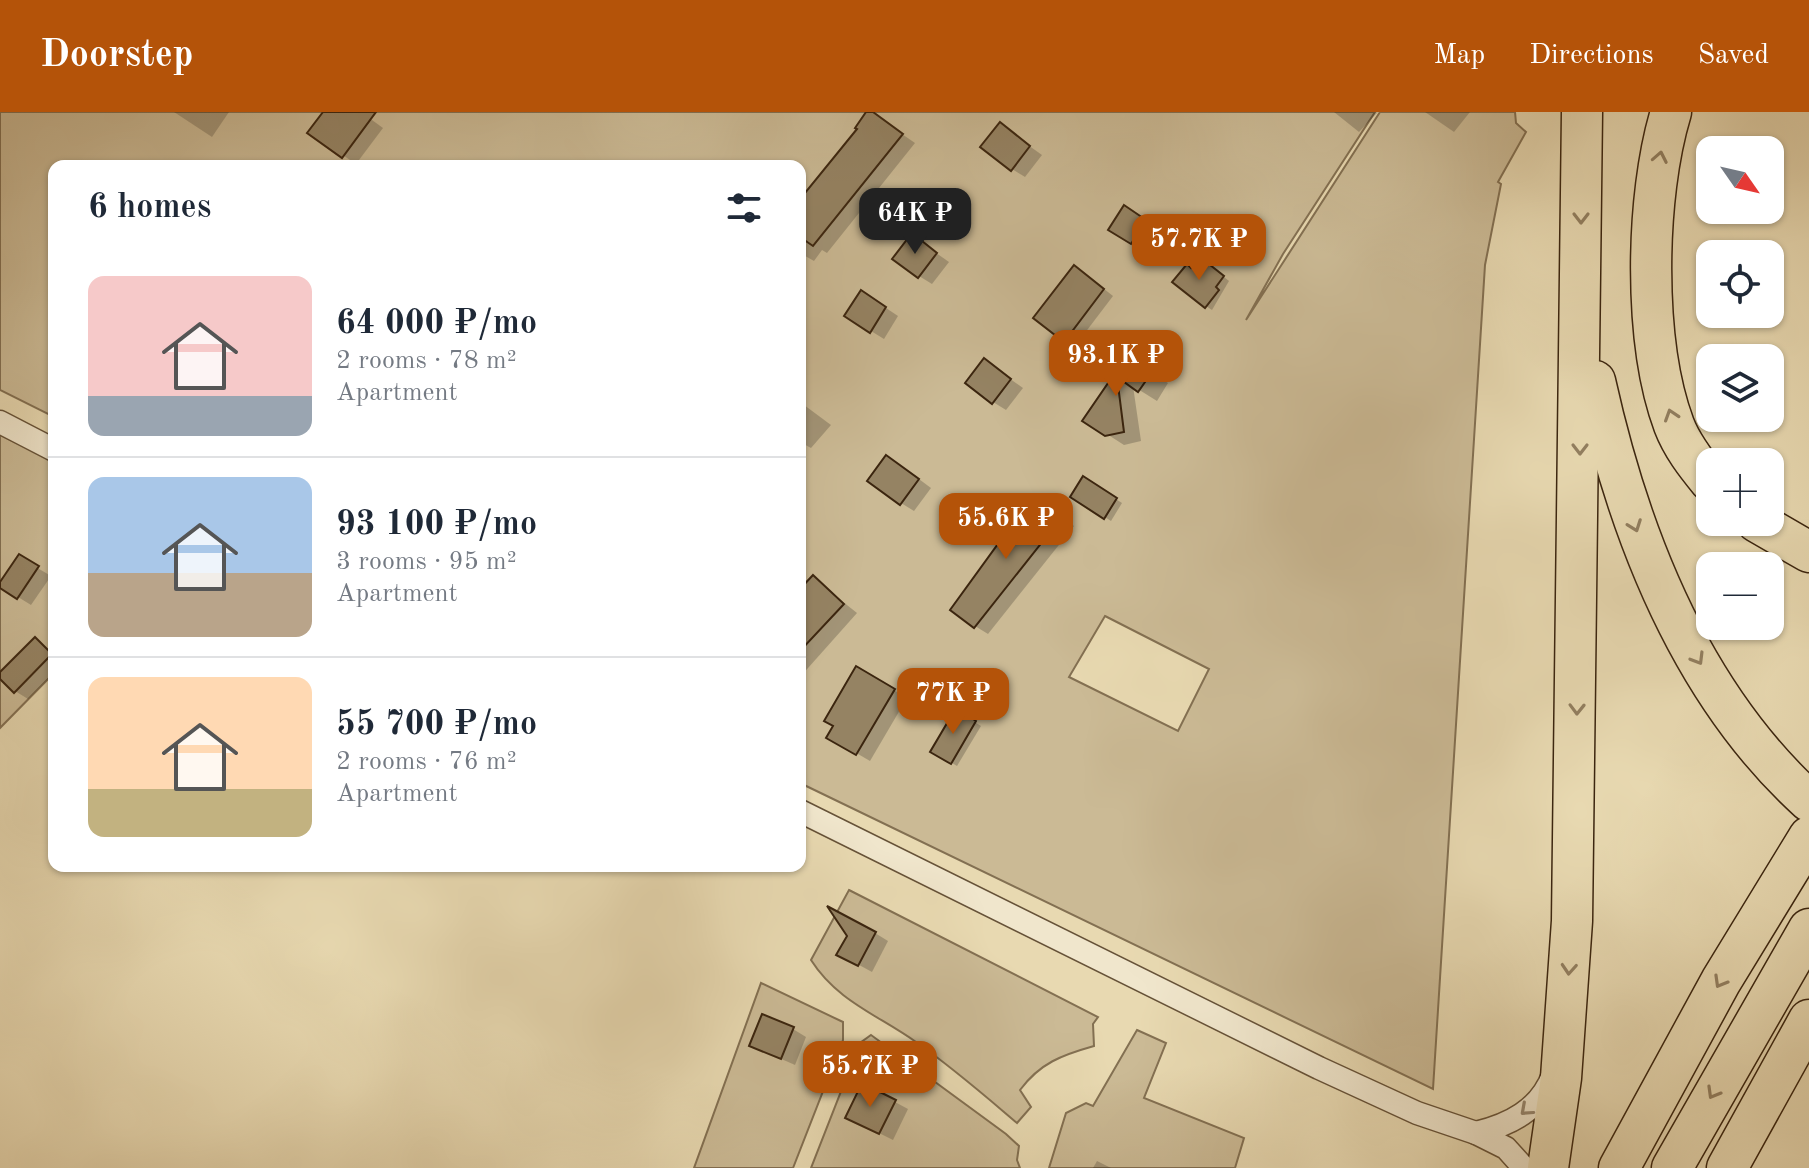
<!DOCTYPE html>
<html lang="en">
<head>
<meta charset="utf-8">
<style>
  :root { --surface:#fff; --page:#f6f6f7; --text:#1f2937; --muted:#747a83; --line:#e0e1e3; --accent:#b45309 }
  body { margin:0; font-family:"Old Standard TT",serif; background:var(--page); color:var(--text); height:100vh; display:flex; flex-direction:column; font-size:30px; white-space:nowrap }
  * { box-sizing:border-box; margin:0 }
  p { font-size:26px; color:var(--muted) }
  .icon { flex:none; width:44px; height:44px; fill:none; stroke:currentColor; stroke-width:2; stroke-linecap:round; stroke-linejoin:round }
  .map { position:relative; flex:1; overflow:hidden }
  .drawer { position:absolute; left:48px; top:48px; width:758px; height:712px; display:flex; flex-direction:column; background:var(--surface); border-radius:16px; box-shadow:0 2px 6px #0004 }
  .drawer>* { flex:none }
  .needle { width:52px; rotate:124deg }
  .tools { position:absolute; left:1696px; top:24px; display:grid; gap:16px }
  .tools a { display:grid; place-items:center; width:88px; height:88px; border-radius:16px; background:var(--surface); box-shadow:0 2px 6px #0004; font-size:40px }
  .price { position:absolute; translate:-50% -68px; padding:0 18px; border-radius:16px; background:var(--accent); color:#fff; font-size:26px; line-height:52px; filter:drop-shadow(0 2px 4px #0008) }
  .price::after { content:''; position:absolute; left:50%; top:48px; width:24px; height:18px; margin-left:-12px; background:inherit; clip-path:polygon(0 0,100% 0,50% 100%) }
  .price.active { background:#222; color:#fff }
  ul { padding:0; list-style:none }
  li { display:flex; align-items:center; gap:24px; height:200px; padding:0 40px }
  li+li { border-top:2px solid var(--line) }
  li span { display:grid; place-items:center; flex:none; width:224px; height:160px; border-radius:16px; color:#555 }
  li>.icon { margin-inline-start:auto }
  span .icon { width:96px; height:96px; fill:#fffc; stroke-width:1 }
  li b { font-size:34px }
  h2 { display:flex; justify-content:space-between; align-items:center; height:96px; padding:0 40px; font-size:34px }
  header { display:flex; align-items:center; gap:48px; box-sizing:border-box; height:112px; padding:0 40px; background:var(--accent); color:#fff }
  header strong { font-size:38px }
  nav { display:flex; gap:44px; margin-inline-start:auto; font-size:28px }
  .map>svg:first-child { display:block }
  .green { fill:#cbba95; stroke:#837052; stroke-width:2; fill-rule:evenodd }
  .shadow { fill:#0003 }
  .building { fill:#958363; stroke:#3b250f; stroke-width:2 }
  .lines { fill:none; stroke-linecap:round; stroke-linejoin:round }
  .street-casing { stroke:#665238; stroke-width:25 }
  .highway-casing { stroke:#3b250f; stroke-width:43 }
  .street { stroke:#f0e6cc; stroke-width:22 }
  .highway { stroke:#e8d9b1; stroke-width:40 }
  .oneway { stroke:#927f60 }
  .oneway2 { stroke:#96866e }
</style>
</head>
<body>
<header>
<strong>Doorstep</strong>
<nav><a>Map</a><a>Directions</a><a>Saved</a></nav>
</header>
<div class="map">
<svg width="1809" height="1056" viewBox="0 0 1809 1056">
  <rect width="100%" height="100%" fill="#e8d9b1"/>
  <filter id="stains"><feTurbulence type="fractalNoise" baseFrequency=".0025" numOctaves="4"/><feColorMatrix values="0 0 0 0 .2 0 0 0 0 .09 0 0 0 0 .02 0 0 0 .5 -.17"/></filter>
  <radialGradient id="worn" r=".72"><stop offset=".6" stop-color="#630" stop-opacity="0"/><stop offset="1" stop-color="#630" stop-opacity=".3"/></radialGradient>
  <g class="green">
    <path d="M 0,0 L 1375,0 L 1283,142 L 1246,208 L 1380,0 L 1515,0 L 1516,11 L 1526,20 L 1498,70 L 1501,72 L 1485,153 L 1433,977 L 800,671 L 800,54 L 54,54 L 54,305 L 0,278 ZM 1105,504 L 1209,557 L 1178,619 L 1069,565 Z"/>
    <path d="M 0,323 L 54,349 L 54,561 L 0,616 Z"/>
    <path d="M 849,778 L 1098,905 L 1093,912 L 1094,934 C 1062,943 1040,951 1020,978 L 1031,995 L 1017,1011 C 984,983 952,955 916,930 C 878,903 837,889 811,848 Z"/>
    <path d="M 761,871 L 843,910 L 843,928 L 793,1056 L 694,1056 Z"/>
    <path d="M 1137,918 L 1166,931 L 1144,986 L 1244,1026 L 1235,1056 L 1049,1056 L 1066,1001 L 1086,991 L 1093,994 Z"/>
    <path d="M 871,923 L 1006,1022 L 1019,1034 L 1017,1048 L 1020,1056 L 811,1056 L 860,931 Z"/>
  </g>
  <g class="shadow">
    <path d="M 174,0 L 229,0 L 212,25 Z"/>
    <path d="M 325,0 L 361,0 L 383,16 L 356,52 L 310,21 Z"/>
    <path d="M 870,0 L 915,31 L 827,141 L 822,138 L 814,149 L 800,141 L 800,91 Z"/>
    <path d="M 1334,0 L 1378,0 L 1359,20 Z"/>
    <path d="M 1425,0 L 1470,0 L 1454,20 Z"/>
    <path d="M 1000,13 L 1042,43 L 1025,65 L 1012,57 Z"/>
    <path d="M 946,91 L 960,101 L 950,116 L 922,98 Z"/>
    <path d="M 1138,104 L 1158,117 L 1145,138 L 1132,130 Z"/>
    <path d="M 912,124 L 949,150 L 932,172 L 919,164 Z"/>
    <path d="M 1207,151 L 1229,169 L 1212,198 L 1206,194 L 1192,158 Z"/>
    <path d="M 1085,162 L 1113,184 L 1075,234 L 1035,206 Z"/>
    <path d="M 874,188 L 898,204 L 884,227 L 871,219 Z"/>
    <path d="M 1128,245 L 1168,271 L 1157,289 L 1133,274 L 1141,329 L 1124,333 L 1085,308 Z"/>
    <path d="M 985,249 L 1023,276 L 1006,298 L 993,290 Z"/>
    <path d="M 800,290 L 831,313 L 811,336 L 800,330 Z"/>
    <path d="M 900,353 L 931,376 L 914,399 L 901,391 Z"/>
    <path d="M 1084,367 L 1122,391 L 1111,409 L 1072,384 Z"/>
    <path d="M 1046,395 L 1074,414 L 988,522 L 975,514 Z"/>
    <path d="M 19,445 L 51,464 L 31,493 L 18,485 Z"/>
    <path d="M 813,466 L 857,501 L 800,565 L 800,480 Z"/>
    <path d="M 35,527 L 54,541 L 54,561 L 28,587 L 15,579 L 0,562 Z"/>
    <path d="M 857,556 L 907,586 L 870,649 L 829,625 Z"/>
    <path d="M 957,599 L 981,614 L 957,654 L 933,639 Z"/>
    <path d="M 875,821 L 888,829 L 872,860 L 839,842 Z"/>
    <path d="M 793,917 L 806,925 L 795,953 L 752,934 Z"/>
    <path d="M 895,990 L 908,997 L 893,1028 L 861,1012 Z"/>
    <path d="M 1097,1049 L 1111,1056 L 1093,1056 Z"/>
  </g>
  <g class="building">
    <path d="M 323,0 L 376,0 L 342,46 L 307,21 Z"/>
    <path d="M 866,0 L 873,0 L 903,22 L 813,134 L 800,125 L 800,87 L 857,17 L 855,16 Z"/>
    <path d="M 1000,10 L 1030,34 L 1011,59 L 980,35 Z"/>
    <path d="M 932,80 L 948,92 L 935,110 L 919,99 Z"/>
    <path d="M 1124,93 L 1146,108 L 1131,132 L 1108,118 Z"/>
    <path d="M 912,121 L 937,141 L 918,166 L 892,147 Z"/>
    <path d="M 1200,145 L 1224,164 L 1216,175 L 1219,178 L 1205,196 L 1172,170 L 1187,152 L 1191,156 Z"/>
    <path d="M 1074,153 L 1104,177 L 1064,230 L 1033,206 Z"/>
    <path d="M 861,178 L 886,195 L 870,221 L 844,204 Z"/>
    <path d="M 1128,242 L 1152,260 L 1138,280 L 1117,265 L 1124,320 L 1105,324 L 1082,309 Z"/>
    <path d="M 984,246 L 1011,267 L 992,292 L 965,271 Z"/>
    <path d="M 886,343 L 919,367 L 900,393 L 867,369 Z"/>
    <path d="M 1083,364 L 1117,386 L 1104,407 L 1070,385 Z"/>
    <path d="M 1032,385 L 1062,405 L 974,516 L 950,498 Z"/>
    <path d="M 19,442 L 39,454 L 17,487 L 0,476 L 0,470 Z"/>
    <path d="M 813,463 L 844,492 L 800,539 L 800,477 Z"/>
    <path d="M 35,525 L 52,542 L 14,581 L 0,567 L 0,560 Z"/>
    <path d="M 856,554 L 895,577 L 856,643 L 826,626 L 833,614 L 824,609 Z"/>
    <path d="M 956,596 L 976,609 L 951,652 L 930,640 Z"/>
    <path d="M 827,794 L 876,820 L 858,854 L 836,843 L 847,824 Z"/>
    <path d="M 762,902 L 794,915 L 781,947 L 749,934 Z"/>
    <path d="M 862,971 L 896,988 L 879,1022 L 845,1006 Z"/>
  </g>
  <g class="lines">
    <g class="street-casing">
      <g id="street">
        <path d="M 0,310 L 54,338"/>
        <path d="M 800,699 L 1319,956 L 1417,1001 L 1476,1021"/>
        <path d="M 1524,1056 L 1506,1036 L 1476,1021 C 1509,1013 1540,998 1553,963"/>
      </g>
    </g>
    <g class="highway-casing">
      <g id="highway">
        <path d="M 1671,0 C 1645,85 1643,230 1674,313 C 1682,334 1696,352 1710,369"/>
        <path d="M 1595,269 C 1629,423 1690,581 1809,689"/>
        <path d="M 1757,410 L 1809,440"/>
        <path d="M 1548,1056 L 1561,966 L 1572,809 L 1582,0"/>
        <path d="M 1619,1056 L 1721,869 L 1809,725"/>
        <path d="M 1672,1056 L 1809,817"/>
        <path d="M 1727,1056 L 1809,908"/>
      </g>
    </g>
    <use href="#street" class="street"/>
    <use href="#highway" class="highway"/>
  </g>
  <defs><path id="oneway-chevron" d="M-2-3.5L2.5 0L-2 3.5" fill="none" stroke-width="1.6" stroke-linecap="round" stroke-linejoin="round" transform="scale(2)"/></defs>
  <g class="oneway">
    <use href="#oneway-chevron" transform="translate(1660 45) rotate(-79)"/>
    <use href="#oneway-chevron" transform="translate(1581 106) rotate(90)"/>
    <use href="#oneway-chevron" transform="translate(1671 303) rotate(-108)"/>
    <use href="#oneway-chevron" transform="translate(1580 337) rotate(90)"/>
    <use href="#oneway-chevron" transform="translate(1635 414) rotate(70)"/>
    <use href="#oneway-chevron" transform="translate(1698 547) rotate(59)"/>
    <use href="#oneway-chevron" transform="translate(1577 597) rotate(91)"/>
    <use href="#oneway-chevron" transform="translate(1569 857) rotate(94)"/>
    <use href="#oneway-chevron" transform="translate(1720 870) rotate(120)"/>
    <use href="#oneway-chevron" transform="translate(1713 981) rotate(120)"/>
  </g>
  <use class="oneway2" href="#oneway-chevron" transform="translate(1526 998) rotate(138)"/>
  <rect width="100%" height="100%" filter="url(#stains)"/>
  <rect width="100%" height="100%" fill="url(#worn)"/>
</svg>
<div class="tools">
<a><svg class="needle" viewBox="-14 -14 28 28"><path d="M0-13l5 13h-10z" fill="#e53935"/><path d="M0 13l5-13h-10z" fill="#747a83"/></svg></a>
<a><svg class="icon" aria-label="locate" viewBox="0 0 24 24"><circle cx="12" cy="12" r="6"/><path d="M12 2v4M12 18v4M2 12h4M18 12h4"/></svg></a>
<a><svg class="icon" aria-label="layers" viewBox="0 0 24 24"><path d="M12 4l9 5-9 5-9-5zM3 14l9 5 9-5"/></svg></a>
<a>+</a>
<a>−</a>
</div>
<b class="price active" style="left:915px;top:144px">64K ₽</b>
<b class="price" style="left:1199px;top:170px">57.7K ₽</b>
<b class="price" style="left:1116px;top:286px">93.1K ₽</b>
<b class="price" style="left:1006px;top:449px">55.6K ₽</b>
<b class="price" style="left:953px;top:624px">77K ₽</b>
<b class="price" style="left:870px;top:997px">55.7K ₽</b>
<section class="drawer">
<h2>6 homes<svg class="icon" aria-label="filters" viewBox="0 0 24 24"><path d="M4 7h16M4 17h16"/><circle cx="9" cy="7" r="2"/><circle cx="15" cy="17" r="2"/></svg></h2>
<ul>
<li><span style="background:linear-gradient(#f6c9c9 75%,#9aa5b1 0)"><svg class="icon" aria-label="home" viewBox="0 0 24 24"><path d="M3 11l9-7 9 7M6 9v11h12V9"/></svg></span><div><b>64 000 ₽/mo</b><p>2 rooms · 78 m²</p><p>Apartment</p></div></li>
<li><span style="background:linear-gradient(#a9c7e8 60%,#b9a48a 0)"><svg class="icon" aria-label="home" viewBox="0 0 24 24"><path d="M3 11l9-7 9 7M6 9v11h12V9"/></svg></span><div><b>93 100 ₽/mo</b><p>3 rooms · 95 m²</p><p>Apartment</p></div></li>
<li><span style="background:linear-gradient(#ffd9b3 70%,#c2b280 0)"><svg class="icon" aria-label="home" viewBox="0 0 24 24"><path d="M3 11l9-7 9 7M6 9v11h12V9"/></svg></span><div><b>55 700 ₽/mo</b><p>2 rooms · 76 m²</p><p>Apartment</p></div></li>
</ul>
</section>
</div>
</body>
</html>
